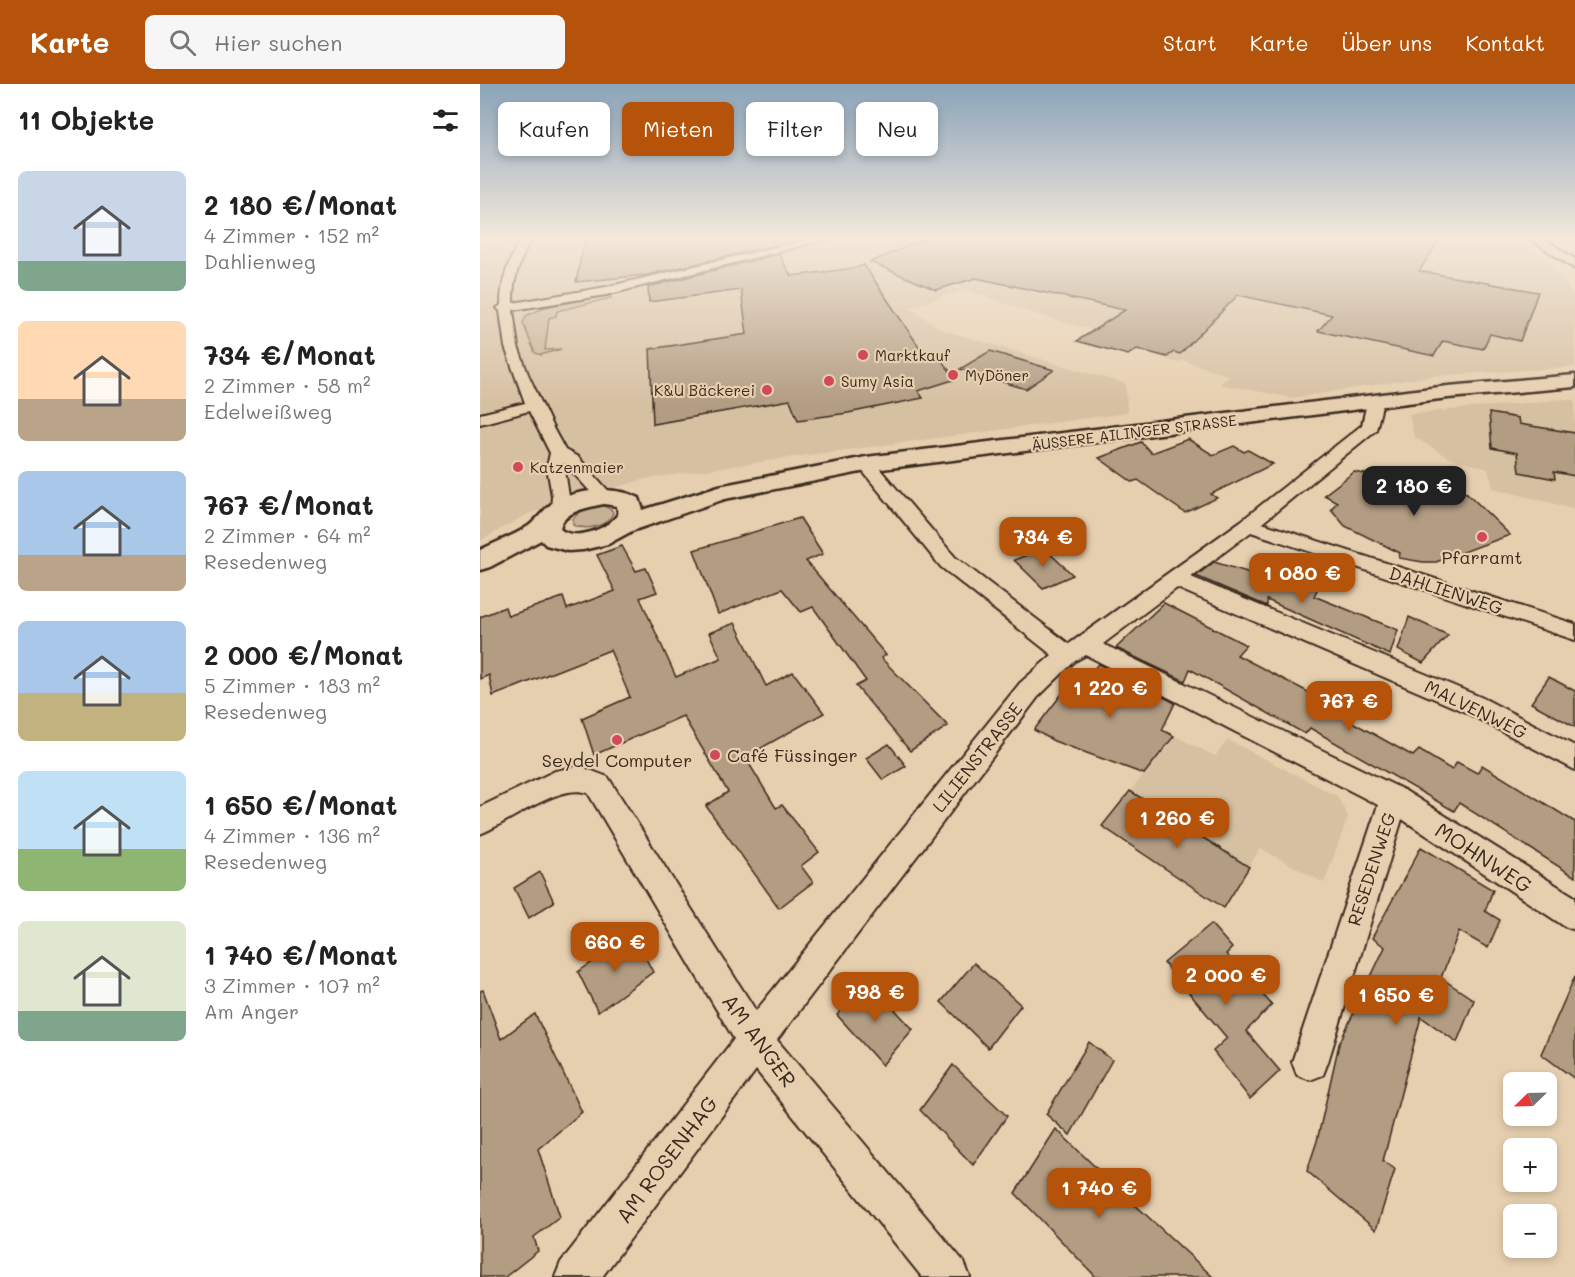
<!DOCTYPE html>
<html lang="de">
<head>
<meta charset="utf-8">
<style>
  :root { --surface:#fff; --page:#f6f6f6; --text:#222; --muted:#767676; --accent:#b45309 }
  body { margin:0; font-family:Mali,sans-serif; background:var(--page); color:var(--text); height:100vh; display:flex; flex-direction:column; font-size:22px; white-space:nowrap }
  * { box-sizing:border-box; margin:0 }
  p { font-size:20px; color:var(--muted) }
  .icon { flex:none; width:33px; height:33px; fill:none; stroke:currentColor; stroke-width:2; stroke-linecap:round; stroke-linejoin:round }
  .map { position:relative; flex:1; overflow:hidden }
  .panel { display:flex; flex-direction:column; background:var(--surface); width:480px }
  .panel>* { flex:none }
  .guide { position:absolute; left:18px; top:18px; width:570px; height:54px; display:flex; gap:12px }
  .needle { width:39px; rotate:247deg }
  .controls { position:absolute; left:1023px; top:988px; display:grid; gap:12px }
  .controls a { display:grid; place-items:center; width:54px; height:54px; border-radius:9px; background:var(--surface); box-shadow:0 3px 9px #0003; font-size:30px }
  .price { position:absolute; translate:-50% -51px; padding:0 14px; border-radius:12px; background:var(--accent); color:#fff; font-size:20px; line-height:39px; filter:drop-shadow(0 2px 3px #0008) }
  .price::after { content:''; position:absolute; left:50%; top:36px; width:18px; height:14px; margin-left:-9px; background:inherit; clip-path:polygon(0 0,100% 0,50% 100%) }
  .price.current { background:#222; color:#fff }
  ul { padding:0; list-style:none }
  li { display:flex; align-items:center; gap:18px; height:150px; padding:0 18px }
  li span { display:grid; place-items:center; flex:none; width:168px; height:120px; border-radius:9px; color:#555 }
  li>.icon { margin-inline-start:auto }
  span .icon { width:72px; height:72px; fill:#fffc; stroke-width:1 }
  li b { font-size:26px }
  h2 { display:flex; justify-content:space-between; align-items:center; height:72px; padding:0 18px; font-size:26px }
  .tag { padding:0 21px; border-radius:9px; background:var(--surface); box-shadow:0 3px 9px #0003; font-size:21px; line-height:54px }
  .tag.current { background:var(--accent); color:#fff }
  header { display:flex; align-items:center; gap:36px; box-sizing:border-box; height:84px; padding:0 30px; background:var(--accent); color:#fff }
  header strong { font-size:28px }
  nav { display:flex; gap:33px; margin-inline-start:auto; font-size:21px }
  .search { width:420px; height:54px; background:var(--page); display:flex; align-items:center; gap:15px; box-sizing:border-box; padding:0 21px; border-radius:9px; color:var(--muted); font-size:22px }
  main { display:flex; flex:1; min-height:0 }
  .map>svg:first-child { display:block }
  .built { fill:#d6c0a2 }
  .green { fill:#c7b195; stroke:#816e5a; stroke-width:1.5 }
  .building { fill:#b29c82; stroke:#3b2a1e; stroke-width:1.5 }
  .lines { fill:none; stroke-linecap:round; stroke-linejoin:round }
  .minor-casing { stroke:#3b2a1e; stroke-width:4 }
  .tertiary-casing { stroke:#3b2a1e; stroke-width:4 }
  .secondary-casing { stroke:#3b2a1e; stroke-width:5 }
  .minor { fill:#e6cfaf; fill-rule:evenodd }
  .tertiary { fill:#e6cfaf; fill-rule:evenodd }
  .secondary { fill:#e6cfaf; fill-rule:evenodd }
  .poi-dot { fill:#d1495b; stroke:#e6cfaf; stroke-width:2 }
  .labels { text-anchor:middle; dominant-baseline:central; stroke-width:4.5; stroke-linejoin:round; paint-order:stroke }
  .far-poi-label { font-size:15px; fill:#3b2a1e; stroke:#e6cfaf; text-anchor:start }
  .far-street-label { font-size:15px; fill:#3b2a1e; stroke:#e6cfaf }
  .poi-label { font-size:18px; fill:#3b2a1e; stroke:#e6cfaf }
  .street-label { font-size:18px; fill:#3b2a1e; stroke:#e6cfaf }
  .near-street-label { font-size:21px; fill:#3b2a1e; stroke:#e6cfaf }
</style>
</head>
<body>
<header>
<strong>Karte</strong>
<div class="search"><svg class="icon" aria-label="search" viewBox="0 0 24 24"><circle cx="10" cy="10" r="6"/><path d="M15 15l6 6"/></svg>Hier suchen</div>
<nav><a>Start</a><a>Karte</a><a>Über uns</a><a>Kontakt</a></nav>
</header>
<main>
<section class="panel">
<h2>11 Objekte<svg class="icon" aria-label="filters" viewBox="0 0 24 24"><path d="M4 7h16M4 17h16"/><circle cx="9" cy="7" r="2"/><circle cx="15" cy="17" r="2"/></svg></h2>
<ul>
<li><span style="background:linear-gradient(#c9d6e8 75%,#7fa58c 0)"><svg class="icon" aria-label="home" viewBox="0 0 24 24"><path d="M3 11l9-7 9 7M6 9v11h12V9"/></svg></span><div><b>2 180 €/Monat</b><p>4 Zimmer · 152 m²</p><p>Dahlienweg</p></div></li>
<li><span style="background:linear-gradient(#ffd9b3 65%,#b9a48a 0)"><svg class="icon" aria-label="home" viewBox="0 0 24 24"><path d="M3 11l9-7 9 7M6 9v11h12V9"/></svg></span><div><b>734 €/Monat</b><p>2 Zimmer · 58 m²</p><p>Edelweißweg</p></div></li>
<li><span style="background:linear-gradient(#a9c7e8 70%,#b9a48a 0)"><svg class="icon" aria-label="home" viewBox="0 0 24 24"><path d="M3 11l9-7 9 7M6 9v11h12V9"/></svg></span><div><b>767 €/Monat</b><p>2 Zimmer · 64 m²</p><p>Resedenweg</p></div></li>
<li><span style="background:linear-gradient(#a9c7e8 60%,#c2b280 0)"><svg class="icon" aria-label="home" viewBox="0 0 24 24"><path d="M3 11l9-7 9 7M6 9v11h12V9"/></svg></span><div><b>2 000 €/Monat</b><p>5 Zimmer · 183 m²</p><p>Resedenweg</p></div></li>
<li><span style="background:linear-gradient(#bfe0f5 65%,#8fb573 0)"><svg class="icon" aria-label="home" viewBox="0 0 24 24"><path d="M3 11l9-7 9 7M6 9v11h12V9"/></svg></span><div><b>1 650 €/Monat</b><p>4 Zimmer · 136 m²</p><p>Resedenweg</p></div></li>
<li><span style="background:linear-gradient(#dfe7d0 75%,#7fa58c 0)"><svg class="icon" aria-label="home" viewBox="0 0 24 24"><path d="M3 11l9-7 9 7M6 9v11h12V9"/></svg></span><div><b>1 740 €/Monat</b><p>3 Zimmer · 107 m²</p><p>Am Anger</p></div></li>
</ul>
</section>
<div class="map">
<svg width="1095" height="1193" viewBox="0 0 1095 1193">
  <rect width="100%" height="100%" fill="#e6cfaf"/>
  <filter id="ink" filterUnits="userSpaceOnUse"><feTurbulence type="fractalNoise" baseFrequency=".0167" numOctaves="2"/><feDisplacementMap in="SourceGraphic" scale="12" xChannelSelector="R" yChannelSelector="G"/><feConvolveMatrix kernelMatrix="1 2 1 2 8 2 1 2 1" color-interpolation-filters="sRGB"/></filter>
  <g filter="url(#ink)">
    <g class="built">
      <path d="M 0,154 L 360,154 L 370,158 L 380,154 L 1031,154 L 1070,178 L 1095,215 L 1095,283 L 952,292 L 813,314 L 739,300 L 750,292 L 702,276 L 697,279 L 669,269 L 672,262 L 558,231 L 490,207 L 376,160 L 483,207 L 429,223 L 460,245 L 646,300 L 647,329 L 314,373 L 165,395 L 50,429 L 0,457 Z"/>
      <path d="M 1083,315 L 1095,316 L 1095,425 L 1013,404 L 1008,385 L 969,374 L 934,353 L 929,330 Z"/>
      <path d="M 695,652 L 735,672 L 748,656 L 857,712 L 868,733 L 844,799 L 780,764 L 769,783 L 700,739 L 672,775 L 622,742 Z"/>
    </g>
    <g class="green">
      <path d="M 129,211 L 131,214 L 77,227 L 76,232 L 69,234 L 65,266 L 81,265 L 61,271 L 55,269 L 43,239 L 46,232 L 65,223 Z"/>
      <path d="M 124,422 L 132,426 L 133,429 C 127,443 106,447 93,441 L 93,435 C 100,425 112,422 124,422 Z"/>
    </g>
    <g class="building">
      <path d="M 105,154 L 291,154 L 295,161 L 167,191 L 96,198 Z"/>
      <path d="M 447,154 L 961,154 L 939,187 L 1058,208 L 1040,257 L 1010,250 L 1003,265 L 963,257 L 954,272 L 838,247 L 852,231 L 758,211 L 700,270 L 694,268 L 687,273 L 657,265 L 648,271 L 597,257 L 645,226 L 496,194 L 456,206 L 390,178 Z"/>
      <path d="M 299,170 L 311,192 L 376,184 L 384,181 L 444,270 L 455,268 L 476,295 L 438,307 L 443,314 L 368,329 L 318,336 L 310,316 L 173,340 L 170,265 L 267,250 L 261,206 L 169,218 L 168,203 Z"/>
      <path d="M 510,267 L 574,286 L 546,305 L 480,285 Z"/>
      <path d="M 1009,329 L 1038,334 L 1039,340 L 1095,349 L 1095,392 L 1074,388 L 1075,395 L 1039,388 L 1037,369 L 1012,364 Z"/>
      <path d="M 708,355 L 733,371 L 754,362 L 764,368 L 768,366 L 793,380 L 731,410 L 737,414 L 705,429 L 658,396 L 652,398 L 619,374 L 661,358 L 671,369 Z"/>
      <path d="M 874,388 L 987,409 L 1030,451 L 956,478 L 943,478 L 919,474 L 920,469 L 865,442 L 851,425 L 857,418 L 844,411 Z"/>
      <path d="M 320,434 L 343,470 L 326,477 L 406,571 L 401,574 L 468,642 L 430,667 L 376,602 L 386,597 L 333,523 L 321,528 L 302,505 L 238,530 L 214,466 Z"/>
      <path d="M 142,462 L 156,487 L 166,484 L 177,508 L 160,514 L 196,593 L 241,574 L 229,549 L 255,539 L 286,602 L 313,588 L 344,629 L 265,673 L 296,724 L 302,721 L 339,768 L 321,782 L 333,798 L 299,824 L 226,722 L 248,708 L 203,632 L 114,671 L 102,634 L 150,613 L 130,566 L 13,612 L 9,591 L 0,595 L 0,533 L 25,523 L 28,532 L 83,513 L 87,525 L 135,507 L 117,471 Z"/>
      <path d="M 564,464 L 593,491 L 563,504 L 534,476 Z"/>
      <path d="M 734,478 L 787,494 L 787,502 L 799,488 L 838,504 L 834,512 L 918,546 L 910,571 L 787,516 L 787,522 L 716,492 Z"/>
      <path d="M 684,519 L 766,561 L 757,571 L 830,609 L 835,604 L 871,625 L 863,633 L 933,672 L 939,666 L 972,686 L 977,678 L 997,689 L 1002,681 L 1095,738 L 1095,793 L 979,719 L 974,727 L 830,644 L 825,650 L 710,585 L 705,597 L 636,564 Z"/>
      <path d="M 929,533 L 968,551 L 943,579 L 918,566 Z"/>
      <path d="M 619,580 L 695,619 L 682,646 L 694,652 L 664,690 L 574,657 L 554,646 L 601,585 L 610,588 Z"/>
      <path d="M 1069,593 L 1095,607 L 1095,643 L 1051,619 Z"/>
      <path d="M 409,660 L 426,682 L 403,696 L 386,674 Z"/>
      <path d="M 650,707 L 769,783 L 744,824 L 622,742 Z"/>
      <path d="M 941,763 L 1013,806 L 1005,827 L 1020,836 L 1008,864 L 979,847 L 961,894 L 994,916 L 977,958 L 941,933 L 903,1077 L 915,1085 L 896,1146 L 827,1087 L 837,1057 L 859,960 L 905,863 L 892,854 Z"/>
      <path d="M 60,788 L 74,818 L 49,834 L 34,804 Z"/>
      <path d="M 731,840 L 752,864 L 746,870 L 792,921 L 766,947 L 800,987 L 770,1015 L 733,967 L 747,954 L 684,879 Z"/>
      <path d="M 153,850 L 173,888 L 118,928 L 98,888 Z"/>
      <path d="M 494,879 L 541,921 L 508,964 L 461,918 Z"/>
      <path d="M 1095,892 L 1095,995 L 1061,970 Z"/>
      <path d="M 389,898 L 433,945 L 402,981 L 357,931 Z"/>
      <path d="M 3,906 L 21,955 L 55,930 L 102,1028 L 58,1065 L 80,1133 L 54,1153 L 58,1167 L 25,1193 L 0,1193 L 0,907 Z"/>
      <path d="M 609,958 L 632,976 L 590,1051 L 566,1030 Z"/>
      <path d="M 473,981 L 527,1032 L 493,1081 L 440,1026 Z"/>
      <path d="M 576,1045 L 637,1104 L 733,1193 L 616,1193 L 535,1109 Z"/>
    </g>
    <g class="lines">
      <g class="minor-casing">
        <g id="minor">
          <path d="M 41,154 L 51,154 C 41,175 32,195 33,219 L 126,203 L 335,154 L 352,154 L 126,211 L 33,226 L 38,263 L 48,290 L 73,344 L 85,366 L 98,373 L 133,412 L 130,416 L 118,416 L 84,379 L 90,419 L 87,430 L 73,430 L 71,426 L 72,412 L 67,383 L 70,369 L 49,327 L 0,340 L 0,330 L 45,319 L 25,263 L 20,227 L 17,224 L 21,221 C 21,196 29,176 41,154 Z"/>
          <path d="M 895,313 L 903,318 L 896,346 L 782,439 L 1095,540 L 1095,556 L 771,448 L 711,493 L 1003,614 L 1095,662 L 1095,686 L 985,628 L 697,504 L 623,560 L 924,706 L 1095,813 L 1095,846 L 1084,842 L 922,735 L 848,978 L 843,991 L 830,996 L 817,991 L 812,978 L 898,721 L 606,571 L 595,577 L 558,613 L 297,956 L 484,1178 L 490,1193 L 442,1193 L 276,986 L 122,1193 L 75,1193 L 81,1178 L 254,955 L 108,709 C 79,698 29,739 0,750 L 0,723 L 75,687 L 99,682 L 128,693 L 276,927 L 540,599 L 572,571 L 461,483 L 380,384 L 377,380 L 380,376 L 392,376 L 475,473 L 589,560 L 761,437 L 882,341 L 887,318 Z"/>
        </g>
      </g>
      <g class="tertiary-casing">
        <path id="tertiary" d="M 1049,154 L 1063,154 L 1095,175 L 1095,185 Z"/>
      </g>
      <g class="secondary-casing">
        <path id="secondary" d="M 1095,291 L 1095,303 L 968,314 L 386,387 L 245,415 L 152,447 L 128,460 L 103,466 L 88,467 L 66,461 L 61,456 L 10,483 L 0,486 L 0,466 C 16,458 36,451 50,441 C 57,435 63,427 70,421 C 91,405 136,401 159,414 L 163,426 L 239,402 L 386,373 L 968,302 ZM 124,420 L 137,422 L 138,430 C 128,445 95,458 80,445 C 82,427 110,423 124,420 Z"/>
      </g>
      <use href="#minor" class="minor"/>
      <use href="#tertiary" class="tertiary"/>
      <use href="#secondary" class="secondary"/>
    </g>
  </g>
  <linearGradient id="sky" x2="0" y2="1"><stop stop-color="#8aa3b9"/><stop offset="0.48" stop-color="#f4e9db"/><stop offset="1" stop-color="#f4e9db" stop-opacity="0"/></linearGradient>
  <rect width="1095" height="321" fill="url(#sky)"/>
  <g class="poi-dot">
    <circle cx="383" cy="271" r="6"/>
    <circle cx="473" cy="291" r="6"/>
    <circle cx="349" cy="297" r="6"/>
    <circle cx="287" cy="306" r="6"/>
    <circle cx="38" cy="383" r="6"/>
    <circle cx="1002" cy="453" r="6"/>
    <circle cx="137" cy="656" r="6"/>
    <circle cx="235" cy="671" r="6"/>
  </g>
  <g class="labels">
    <g class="far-poi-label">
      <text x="395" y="271">Marktkauf</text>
      <text x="485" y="291">MyDöner</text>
      <text x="361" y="297">Sumy Asia</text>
      <text x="275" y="306" text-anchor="end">K&amp;U Bäckerei</text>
      <text x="50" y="383">Katzenmaier</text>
    </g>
    <g class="far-street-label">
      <text transform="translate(654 348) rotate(-7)">ÄUSSERE AILINGER STRASSE</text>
    </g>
    <g class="poi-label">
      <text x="1002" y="473">Pfarramt</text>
      <text x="247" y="671" text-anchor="start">Café Füssinger</text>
      <text x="137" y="676">Seydel Computer</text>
    </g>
    <g class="street-label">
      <text transform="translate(966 506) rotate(18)">DAHLIENWEG</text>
      <text transform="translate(996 625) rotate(26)">MALVENWEG</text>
      <text transform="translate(497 673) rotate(-52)">LILIENSTRASSE</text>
      <text transform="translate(891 785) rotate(-72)">RESEDENWEG</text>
    </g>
    <g class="near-street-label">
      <text transform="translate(1004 773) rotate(33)">MOHNWEG</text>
      <text transform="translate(280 956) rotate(54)">AM ANGER</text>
      <text transform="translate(186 1075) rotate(-53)">AM ROSENHAG</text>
    </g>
  </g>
</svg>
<div class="controls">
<a><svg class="needle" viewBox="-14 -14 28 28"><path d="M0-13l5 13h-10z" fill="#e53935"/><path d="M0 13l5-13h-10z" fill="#767676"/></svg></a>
<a>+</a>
<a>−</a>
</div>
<b class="price current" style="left:934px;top:433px">2 180 €</b>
<b class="price" style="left:563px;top:484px">734 €</b>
<b class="price" style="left:822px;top:520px">1 080 €</b>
<b class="price" style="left:630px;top:635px">1 220 €</b>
<b class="price" style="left:869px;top:648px">767 €</b>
<b class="price" style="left:697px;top:765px">1 260 €</b>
<b class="price" style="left:135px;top:889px">660 €</b>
<b class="price" style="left:746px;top:922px">2 000 €</b>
<b class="price" style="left:395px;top:939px">798 €</b>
<b class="price" style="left:916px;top:942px">1 650 €</b>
<b class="price" style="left:619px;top:1135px">1 740 €</b>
<div class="guide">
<a class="tag">Kaufen</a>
<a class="tag current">Mieten</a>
<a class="tag">Filter</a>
<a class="tag">Neu</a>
</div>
</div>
</main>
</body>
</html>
